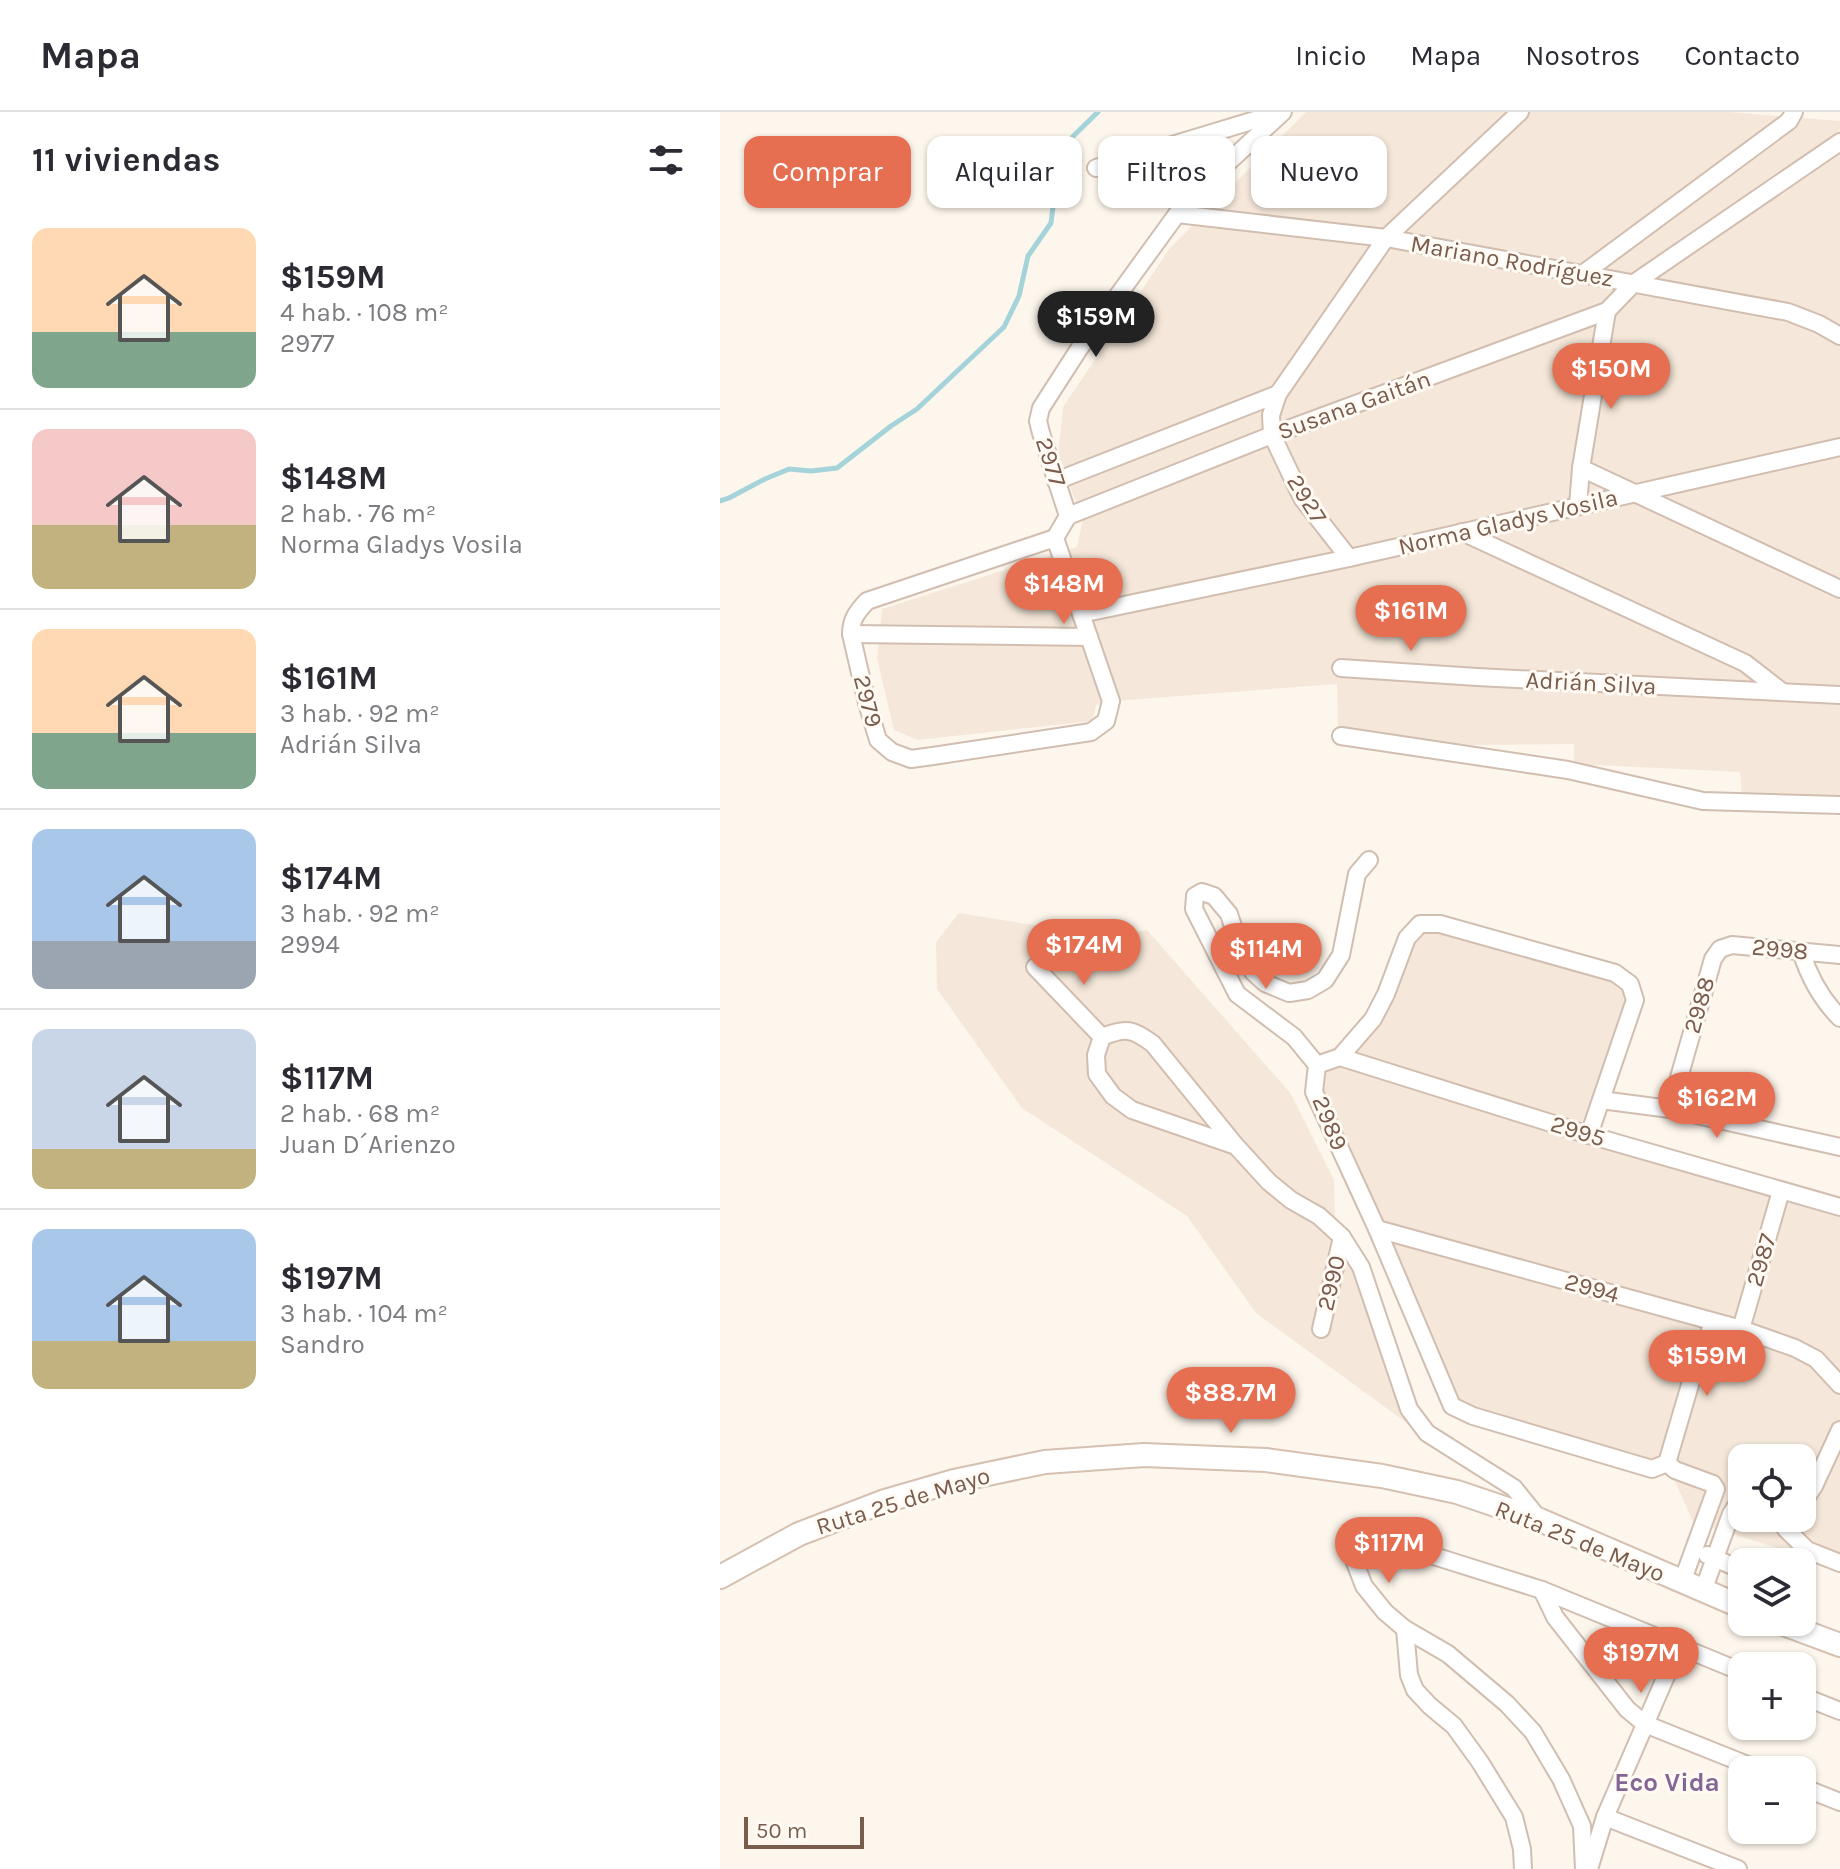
<!DOCTYPE html>
<html lang="es">
<head>
<meta charset="utf-8">
<style>
  :root { --surface:#fff; --page:#f7f7f7; --text:#2b2b33; --muted:#7c7c81; --line:#e1e1e2; --accent:#e76f51 }
  body { margin:0; font-family:Karla,sans-serif; background:var(--page); color:var(--text); height:100vh; display:flex; flex-direction:column; font-size:30px; white-space:nowrap }
  * { box-sizing:border-box; margin:0 }
  p { font-size:26px; color:var(--muted) }
  .icon { flex:none; width:44px; height:44px; fill:none; stroke:currentColor; stroke-width:2; stroke-linecap:round; stroke-linejoin:round }
  .map { position:relative; flex:1; overflow:hidden }
  .details { display:flex; flex-direction:column; background:var(--surface); width:720px }
  .details>* { flex:none }
  .banner { position:absolute; left:24px; top:24px; width:760px; height:72px; display:flex; gap:16px }
  .controls { position:absolute; left:1008px; top:1332px; display:grid; gap:16px }
  .controls a { display:grid; place-items:center; width:88px; height:88px; border-radius:16px; background:var(--surface); box-shadow:0 2px 6px #0004; font-size:40px }
  .scale { position:absolute; left:24px; bottom:20px; width:120px; box-sizing:border-box; padding-left:8px; border:4px solid #7a5c4d; border-top:0; font-size:22px; line-height:28px; white-space:nowrap; color:#7a5c4d; -webkit-text-stroke:6px #fffaf3; paint-order:stroke }
  .price { position:absolute; translate:-50% -68px; padding:0 18px; border-radius:28px; background:var(--accent); color:#fff; font-size:26px; line-height:52px; filter:drop-shadow(0 2px 4px #0008) }
  .price::after { content:''; position:absolute; left:50%; top:48px; width:24px; height:18px; margin-left:-12px; background:inherit; clip-path:polygon(0 0,100% 0,50% 100%) }
  .price.selected { background:#222; color:#fff }
  ul { padding:0; list-style:none }
  li { display:flex; align-items:center; gap:24px; height:200px; padding:0 32px }
  li+li { border-top:2px solid var(--line) }
  li span { display:grid; place-items:center; flex:none; width:224px; height:160px; border-radius:16px; color:#555 }
  li>.icon { margin-inline-start:auto }
  span .icon { width:96px; height:96px; fill:#fffc; stroke-width:1 }
  li b { font-size:34px }
  h2 { display:flex; justify-content:space-between; align-items:center; height:96px; padding:0 32px; font-size:34px }
  .tag { padding:0 28px; border-radius:16px; background:var(--surface); box-shadow:0 2px 6px #0004; font-size:28px; line-height:72px }
  .tag.selected { background:var(--accent); color:#fff }
  header { display:flex; align-items:center; gap:48px; box-sizing:border-box; height:112px; padding:0 40px; background:var(--surface); border-bottom:2px solid var(--line) }
  header strong { font-size:38px }
  nav { display:flex; gap:44px; margin-inline-start:auto; font-size:28px }
  main { display:flex; flex:1; min-height:0 }
  .map>svg:first-child { display:block }
  .residential { fill:#f5e8da; fill-rule:evenodd }
  .lines { fill:none; stroke-linecap:round; stroke-linejoin:round }
  .stream { stroke:#a5d3da; stroke-width:5 }
  .street-casing { stroke:#d1beb0; stroke-width:20 }
  .secondary-casing { stroke:#d6c0b0; stroke-width:26 }
  .street { stroke:#fff; stroke-width:16 }
  .secondary { stroke:#fff; stroke-width:22 }
  .labels { text-anchor:middle; dominant-baseline:central; stroke-width:6; stroke-linejoin:round; paint-order:stroke }
  .street-label { font-size:24px; fill:#7a5c4d; stroke:#fffaf3 }
  .neighbourhood-label { font-size:26px; font-weight:bold; fill:#846695; stroke:#fffaf3 }
</style>
</head>
<body>
<header>
<strong>Mapa</strong>
<nav><a>Inicio</a><a>Mapa</a><a>Nosotros</a><a>Contacto</a></nav>
</header>
<main>
<section class="details">
<h2>11 viviendas<svg class="icon" aria-label="filters" viewBox="0 0 24 24"><path d="M4 7h16M4 17h16"/><circle cx="9" cy="7" r="2"/><circle cx="15" cy="17" r="2"/></svg></h2>
<ul>
<li><span style="background:linear-gradient(#ffd9b3 65%,#7fa58c 0)"><svg class="icon" aria-label="home" viewBox="0 0 24 24"><path d="M3 11l9-7 9 7M6 9v11h12V9"/></svg></span><div><b>$159M</b><p>4 hab. · 108 m²</p><p>2977</p></div></li>
<li><span style="background:linear-gradient(#f6c9c9 60%,#c2b280 0)"><svg class="icon" aria-label="home" viewBox="0 0 24 24"><path d="M3 11l9-7 9 7M6 9v11h12V9"/></svg></span><div><b>$148M</b><p>2 hab. · 76 m²</p><p>Norma Gladys Vosila</p></div></li>
<li><span style="background:linear-gradient(#ffd9b3 65%,#7fa58c 0)"><svg class="icon" aria-label="home" viewBox="0 0 24 24"><path d="M3 11l9-7 9 7M6 9v11h12V9"/></svg></span><div><b>$161M</b><p>3 hab. · 92 m²</p><p>Adrián Silva</p></div></li>
<li><span style="background:linear-gradient(#a9c7e8 70%,#9aa5b1 0)"><svg class="icon" aria-label="home" viewBox="0 0 24 24"><path d="M3 11l9-7 9 7M6 9v11h12V9"/></svg></span><div><b>$174M</b><p>3 hab. · 92 m²</p><p>2994</p></div></li>
<li><span style="background:linear-gradient(#c9d6e8 75%,#c2b280 0)"><svg class="icon" aria-label="home" viewBox="0 0 24 24"><path d="M3 11l9-7 9 7M6 9v11h12V9"/></svg></span><div><b>$117M</b><p>2 hab. · 68 m²</p><p>Juan D´Arienzo</p></div></li>
<li><span style="background:linear-gradient(#a9c7e8 70%,#c2b280 0)"><svg class="icon" aria-label="home" viewBox="0 0 24 24"><path d="M3 11l9-7 9 7M6 9v11h12V9"/></svg></span><div><b>$197M</b><p>3 hab. · 104 m²</p><p>Sandro</p></div></li>
</ul>
</section>
<div class="map">
<svg width="1120" height="1757" viewBox="0 0 1120 1757">
  <rect width="100%" height="100%" fill="#fdf6ec"/>
  <g class="residential">
    <path d="M 586,0 L 1009,0 L 1120,9 L 1120,685 L 1022,682 L 1020,660 L 854,652 L 854,632 L 750,633 L 618,615 L 617,572 L 407,588 L 376,593 L 372,609 L 198,628 L 174,618 L 157,546 L 162,497 L 357,435 L 363,407 L 338,345 L 343,295 L 450,136 Z"/>
    <path d="M 239,801 L 388,825 L 427,818 L 571,982 L 614,1068 L 615,1117 L 622,1125 L 689,1297 L 707,1321 L 794,1376 L 820,1408 L 536,1201 L 467,1104 L 302,996 L 217,877 L 216,830 Z"/>
    <path d="M 700,812 L 895,861 L 915,888 L 869,1023 L 1120,1095 L 1120,1451 L 1087,1439 L 1061,1437 L 973,1410 L 947,1351 L 932,1357 L 732,1294 L 594,980 L 597,953 L 633,931 ZM 1022,1346 L 1082,1346 L 1082,1406 L 1022,1406 Z"/>
  </g>
  <g class="lines">
    <g class="stream">
      <path d="M 341,36 L 378,0"/>
      <path d="M 0,389 L 9,386 L 45,367 L 69,357 L 91,359 L 117,356 L 171,314 L 197,297 L 284,215 L 299,184 L 308,144 L 331,111 L 334,87 L 319,79"/>
    </g>
    <g class="street-casing">
      <g id="street">
        <path d="M 376,56 L 558,1"/>
        <path d="M 386,57 L 490,67"/>
        <path d="M 457,102 L 666,126 L 1068,200 L 1099,212 L 1120,224"/>
        <path d="M 864,161 L 1069,9 L 1074,0"/>
        <path d="M 861,356 L 1120,477"/>
        <path d="M 336,369 L 558,282"/>
        <path d="M 858,394 L 861,356 L 887,199"/>
        <path d="M 348,404 L 321,321 L 318,309 L 321,296 L 359,237 L 457,102 L 490,67 L 563,0"/>
        <path d="M 742,420 L 1025,551 L 1061,579"/>
        <path d="M 335,426 L 391,589 L 386,609 L 371,620 L 213,644 L 191,647 L 172,640 L 158,628 L 147,591 L 131,522 C 131,507 137,500 147,489 L 335,426 L 348,404 L 552,323 L 887,199 L 914,171 L 1120,30"/>
        <path d="M 629,446 L 582,386 L 552,323 L 551,303 L 558,282 L 666,126 L 800,0"/>
        <path d="M 361,502 L 629,446 L 1120,335"/>
        <path d="M 131,522 L 369,525"/>
        <path d="M 621,556 L 757,565 L 1120,583"/>
        <path d="M 621,624 L 848,658 L 983,689 L 1120,693"/>
        <path d="M 649,748 L 637,762 L 621,843 L 605,868 L 588,878 L 569,881 L 545,871 L 533,860 L 520,836 L 509,802 L 494,784 L 482,780 L 475,784 L 474,797 L 517,882 L 574,925 L 597,953 L 594,980 L 657,1117 L 732,1294 L 753,1304 L 932,1357 L 947,1351"/>
        <path d="M 1081,839 C 1089,865 1101,887 1120,906"/>
        <path d="M 315,855 L 382,925"/>
        <path d="M 620,945 L 653,907 L 666,882 L 687,826 L 700,812 L 720,812 L 895,861 L 910,872 L 915,888 L 869,1023"/>
        <path d="M 597,953 L 620,945 L 869,1023 L 1120,1095"/>
        <path d="M 881,988 L 950,997 L 1120,1035"/>
        <path d="M 950,997 L 993,847 L 1000,837 L 1012,833 L 1120,843"/>
        <path d="M 516,1034 L 412,998 L 393,984 L 377,962 L 376,943 L 382,925 C 406,915 413,917 433,932 L 516,1034 L 549,1070 L 571,1088 L 599,1104 L 622,1125 L 641,1155 L 689,1297 L 707,1321 L 794,1376 L 819,1407"/>
        <path d="M 657,1117 L 1021,1217 L 1075,1236 L 1096,1247 L 1120,1273"/>
        <path d="M 601,1217 L 622,1125"/>
        <path d="M 1021,1217 L 1061,1079"/>
        <path d="M 947,1351 L 955,1358 L 993,1372 L 996,1377 L 962,1470"/>
        <path d="M 947,1351 L 977,1249 L 994,1210"/>
        <path d="M 1082,1392 L 1094,1374 L 1120,1318"/>
        <path d="M 1065,1406 L 1065,1416 L 1087,1438 L 1120,1451"/>
        <path d="M 987,1443 L 1022,1458"/>
        <path d="M 822,1478 L 835,1505 L 907,1597 L 925,1612 L 1040,1658"/>
        <path d="M 983,1479 L 1011,1402 L 1018,1391 L 1022,1388"/>
        <path d="M 685,1517 L 689,1563 L 695,1578 L 710,1594 L 734,1614 L 760,1650 L 794,1705 L 802,1737 L 803,1757"/>
        <path d="M 1082,1584 L 1120,1599"/>
        <path d="M 1082,1675 L 1120,1690"/>
        <path d="M 885,1705 L 1018,1757"/>
        <path d="M 864,1757 L 862,1714 L 841,1667 L 813,1620 L 787,1592 L 728,1542 L 685,1517 L 665,1500 L 644,1474 L 634,1448 L 636,1433 L 645,1426 L 698,1439 L 822,1478 L 1022,1560"/>
        <path d="M 869,1757 L 885,1705 L 959,1534"/>
      </g>
    </g>
    <g class="secondary-casing">
      <g id="secondary">
        <path d="M 0,1465 L 79,1422 L 165,1389 L 234,1369 L 325,1350 L 424,1343 L 546,1348 L 662,1364 L 737,1380 L 820,1408 L 1022,1495"/>
        <path d="M 1058,1510 L 1120,1533"/>
      </g>
    </g>
    <use href="#street" class="street"/>
    <use href="#secondary" class="secondary"/>
  </g>
  <g class="labels">
    <g class="street-label">
      <text transform="translate(792 149) rotate(10)">Mariano Rodríguez</text>
      <text transform="translate(634 293) rotate(-20)">Susana Gaitán</text>
      <text transform="translate(331 350) rotate(72)">2977</text>
      <text transform="translate(587 387) rotate(58)">2927</text>
      <text transform="translate(788 410) rotate(-13)">Norma Gladys Vosila</text>
      <text transform="translate(871 571) rotate(3)">Adrián Silva</text>
      <text transform="translate(148 589) rotate(75)">2979</text>
      <text transform="translate(1060 837) rotate(5)">2998</text>
      <text transform="translate(979 893) rotate(-74)">2988</text>
      <text transform="translate(610 1011) rotate(68)">2989</text>
      <text transform="translate(858 1019) rotate(17)">2995</text>
      <text transform="translate(1041 1148) rotate(-74)">2987</text>
      <text transform="translate(611 1171) rotate(-77)">2990</text>
      <text transform="translate(872 1176) rotate(15)">2994</text>
      <text transform="translate(183 1389) rotate(-17)">Ruta 25 de Mayo</text>
      <text transform="translate(860 1429) rotate(22)">Ruta 25 de Mayo</text>
    </g>
    <g class="neighbourhood-label">
      <text x="947" y="1670">Eco Vida</text>
    </g>
  </g>
</svg>
<div class="controls">
<a><svg class="icon" aria-label="locate" viewBox="0 0 24 24"><circle cx="12" cy="12" r="6"/><path d="M12 2v4M12 18v4M2 12h4M18 12h4"/></svg></a>
<a><svg class="icon" aria-label="layers" viewBox="0 0 24 24"><path d="M12 4l9 5-9 5-9-5zM3 14l9 5 9-5"/></svg></a>
<a>+</a>
<a>−</a>
</div>
<div class="scale">50 m</div>
<b class="price selected" style="left:376px;top:247px">$159M</b>
<b class="price" style="left:891px;top:299px">$150M</b>
<b class="price" style="left:344px;top:514px">$148M</b>
<b class="price" style="left:691px;top:541px">$161M</b>
<b class="price" style="left:364px;top:875px">$174M</b>
<b class="price" style="left:546px;top:879px">$114M</b>
<b class="price" style="left:997px;top:1028px">$162M</b>
<b class="price" style="left:987px;top:1286px">$159M</b>
<b class="price" style="left:511px;top:1323px">$88.7M</b>
<b class="price" style="left:669px;top:1473px">$117M</b>
<b class="price" style="left:921px;top:1583px">$197M</b>
<div class="banner">
<a class="tag selected">Comprar</a>
<a class="tag">Alquilar</a>
<a class="tag">Filtros</a>
<a class="tag">Nuevo</a>
</div>
</div>
</main>
</body>
</html>
